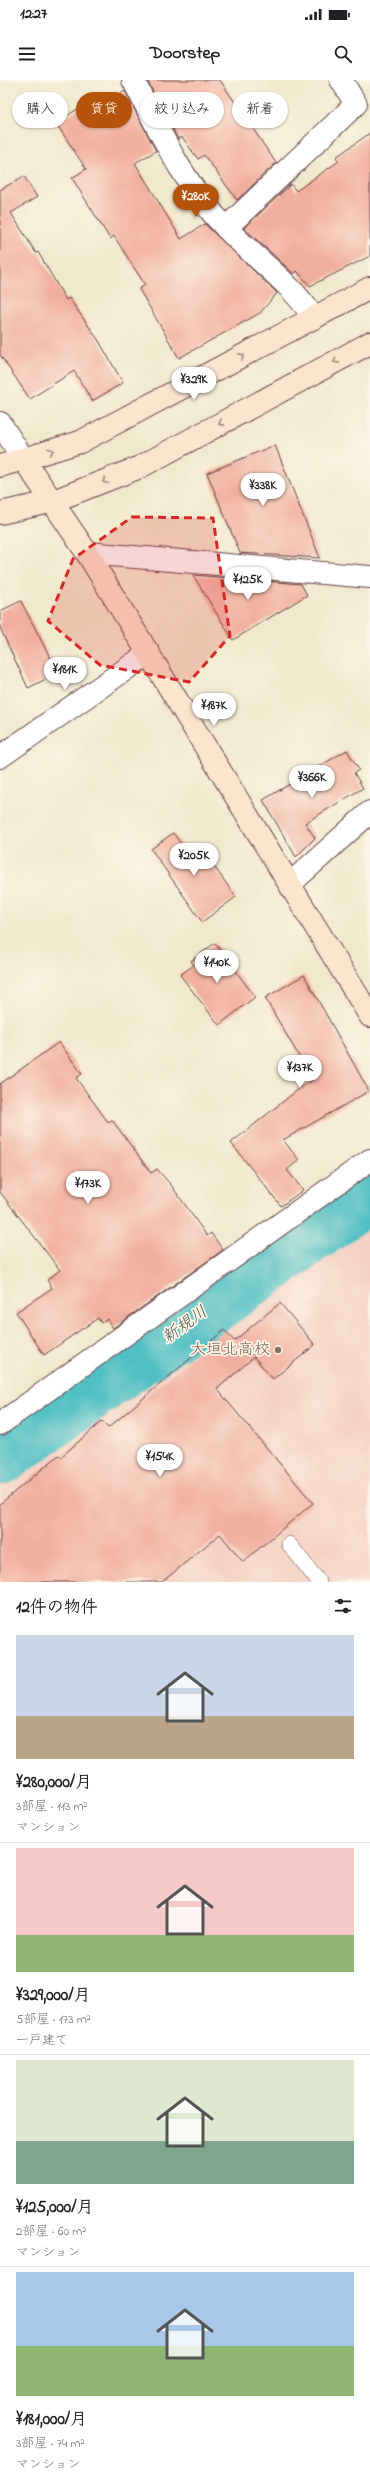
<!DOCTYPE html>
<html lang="ja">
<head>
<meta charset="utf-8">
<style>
  :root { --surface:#fff; --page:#f6f6f6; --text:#202124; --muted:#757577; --line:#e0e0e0; --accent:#b45309 }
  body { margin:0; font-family:"Indie Flower","Klee One",sans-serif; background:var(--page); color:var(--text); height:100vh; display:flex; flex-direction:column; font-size:15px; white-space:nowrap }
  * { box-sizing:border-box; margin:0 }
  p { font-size:13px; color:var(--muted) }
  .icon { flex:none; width:22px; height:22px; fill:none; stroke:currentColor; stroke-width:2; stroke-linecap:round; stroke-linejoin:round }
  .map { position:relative; height:1502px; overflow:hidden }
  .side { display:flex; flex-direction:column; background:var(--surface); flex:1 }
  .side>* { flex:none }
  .top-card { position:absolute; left:12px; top:12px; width:346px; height:36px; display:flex; gap:8px }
  .price { position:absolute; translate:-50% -34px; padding:0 9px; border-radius:14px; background:#fff; color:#222; font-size:13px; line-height:26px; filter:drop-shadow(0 1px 2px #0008) }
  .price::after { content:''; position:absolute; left:50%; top:24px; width:12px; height:9px; margin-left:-6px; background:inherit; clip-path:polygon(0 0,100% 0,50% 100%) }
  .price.on { background:var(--accent); color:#fff }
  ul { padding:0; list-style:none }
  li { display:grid; align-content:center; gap:8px; height:212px; padding:0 16px }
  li+li { border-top:1px solid var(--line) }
  li span { display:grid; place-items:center; height:124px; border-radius:0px; color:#555 }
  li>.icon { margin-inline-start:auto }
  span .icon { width:72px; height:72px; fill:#fffc; stroke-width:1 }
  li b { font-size:17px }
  h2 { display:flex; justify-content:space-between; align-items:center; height:48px; padding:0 16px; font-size:17px }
  .tag { padding:0 14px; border-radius:18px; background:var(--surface); box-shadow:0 1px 3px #0004; font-size:14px; line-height:36px }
  .tag.on { background:var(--accent); color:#fff }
  .status { display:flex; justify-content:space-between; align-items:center; height:28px; padding:0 20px; background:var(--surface); direction:ltr }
  .status svg { height:11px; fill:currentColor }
  header { display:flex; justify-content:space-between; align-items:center; height:52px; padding:0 16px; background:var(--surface); font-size:18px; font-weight:700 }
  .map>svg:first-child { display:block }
  .built { fill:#f5d2c3 }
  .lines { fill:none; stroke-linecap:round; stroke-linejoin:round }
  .river { stroke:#50bfc4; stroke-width:57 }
  .building { fill:#f1ae9e }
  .lane-casing { stroke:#633d43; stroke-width:16 }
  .street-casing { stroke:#633d43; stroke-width:24 }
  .secondary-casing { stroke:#633d43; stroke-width:24 }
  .lane { stroke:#fff; stroke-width:15 }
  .street { stroke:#fff; stroke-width:22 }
  .secondary { stroke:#fce5cf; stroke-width:22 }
  .oneway { stroke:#a3827d }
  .marked { fill:#d62828; fill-opacity:0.2; stroke:#d62828; stroke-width:3; stroke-dasharray:8 5; stroke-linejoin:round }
  .education-dot { fill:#8d6e63; stroke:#fcf5e5; stroke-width:1.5 }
  .labels { text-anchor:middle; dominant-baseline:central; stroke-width:3.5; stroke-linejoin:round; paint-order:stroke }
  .education-label { font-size:16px; fill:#785e54; stroke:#fcf5e5; text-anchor:end }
  .water-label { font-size:17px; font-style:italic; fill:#4c5761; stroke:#fcf5e5 }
</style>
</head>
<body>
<div class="status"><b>12:27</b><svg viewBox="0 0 49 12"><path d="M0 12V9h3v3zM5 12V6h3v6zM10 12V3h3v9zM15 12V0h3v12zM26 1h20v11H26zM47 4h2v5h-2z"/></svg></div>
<header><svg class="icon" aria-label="menu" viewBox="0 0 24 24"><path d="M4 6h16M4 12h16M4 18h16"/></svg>Doorstep<svg class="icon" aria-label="search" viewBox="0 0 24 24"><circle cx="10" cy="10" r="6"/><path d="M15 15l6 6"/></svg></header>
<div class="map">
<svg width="370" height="1502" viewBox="0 0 370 1502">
  <rect width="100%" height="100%" fill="#fcf5e5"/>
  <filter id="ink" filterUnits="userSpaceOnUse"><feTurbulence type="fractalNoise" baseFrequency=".025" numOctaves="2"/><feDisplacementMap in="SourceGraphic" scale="8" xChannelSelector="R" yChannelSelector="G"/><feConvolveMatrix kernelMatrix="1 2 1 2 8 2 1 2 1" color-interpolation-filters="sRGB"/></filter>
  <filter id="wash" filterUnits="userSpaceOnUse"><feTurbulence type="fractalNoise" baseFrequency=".012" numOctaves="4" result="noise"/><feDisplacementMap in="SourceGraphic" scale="16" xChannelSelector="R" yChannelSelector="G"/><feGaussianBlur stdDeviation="0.9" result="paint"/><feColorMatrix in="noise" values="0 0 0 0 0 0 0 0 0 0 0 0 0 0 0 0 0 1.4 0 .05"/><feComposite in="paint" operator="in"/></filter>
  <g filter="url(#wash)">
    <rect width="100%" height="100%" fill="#f1e9cd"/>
    <path class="built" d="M 370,1141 L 370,1502 L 0,1502 L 0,1399 Z"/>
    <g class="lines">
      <path class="river" d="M 0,1377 L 370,1113"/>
    </g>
    <g id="blocks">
      <g class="building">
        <path d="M 147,0 L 220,0 L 276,83 L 237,120 L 204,75 L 198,79 L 182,57 L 178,59 Z"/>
        <path d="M 125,11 L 156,71 L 135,83 L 181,159 L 205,144 L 277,213 L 260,233 L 179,278 L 139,209 L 145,205 L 114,156 L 110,159 L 72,98 L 86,89 L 56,43 L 90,21 L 96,30 Z"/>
        <path d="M 370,53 L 370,176 L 310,206 L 297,191 L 294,194 L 244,148 L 291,104 L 296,111 L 339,81 L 336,77 Z"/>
        <path d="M 24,96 L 37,117 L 11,133 L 36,173 L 38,172 L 66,220 L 69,218 L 99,261 L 123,303 L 92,321 L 74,291 L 30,319 L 0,275 L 0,110 Z"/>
        <path d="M 275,365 L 320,478 L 240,473 L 207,393 Z"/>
        <path d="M 193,495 L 301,504 L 307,515 L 233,560 Z"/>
        <path d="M 21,521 L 58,593 L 28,608 L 0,548 L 0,531 Z"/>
        <path d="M 347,670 L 359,690 L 354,693 L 363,708 L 305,743 L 315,758 L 296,777 L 263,720 Z"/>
        <path d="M 173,753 L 190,776 L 201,768 L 236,817 L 202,842 L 151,769 Z"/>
        <path d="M 215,863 L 255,917 L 219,945 L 180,895 L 194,885 L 191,881 Z"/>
        <path d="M 304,895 L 369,1011 L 283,1060 L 299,1080 L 287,1090 L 303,1110 L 281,1126 L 231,1063 L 300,1008 L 313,1000 L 265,918 Z"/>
        <path d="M 59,962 L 82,994 L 76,998 L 108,1042 L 112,1040 L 151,1093 L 157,1089 L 171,1105 L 207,1156 L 211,1153 L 223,1170 L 113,1248 L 107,1239 L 101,1243 L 98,1238 L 44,1275 L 16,1232 L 52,1208 L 47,1200 L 60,1190 L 0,1112 L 0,1004 Z"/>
        <path d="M 280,1223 L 315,1265 L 273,1299 L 254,1277 L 217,1309 L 313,1423 L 243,1482 L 220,1454 L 162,1502 L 0,1502 L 0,1424 L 59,1375 L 61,1377 L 102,1341 L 108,1348 L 224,1250 L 234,1261 Z"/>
      </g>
    </g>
  </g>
  <g filter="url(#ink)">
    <use href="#blocks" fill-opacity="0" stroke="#633d43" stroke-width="1"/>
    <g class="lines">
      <g class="lane-casing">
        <path id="lane" d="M 289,1464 L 319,1502"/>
      </g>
      <g class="street-casing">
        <g id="street">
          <path d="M 133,0 C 160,52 185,107 227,149 C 256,179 291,203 314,238"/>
          <path d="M 226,148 L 356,24 L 341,0"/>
          <path d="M 0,343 L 24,380"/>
          <path d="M 87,473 L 370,497"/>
          <path d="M 0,677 L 149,573"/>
          <path d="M 291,803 L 370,732"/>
          <path d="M 0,1344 L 370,1080"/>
        </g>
      </g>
      <g class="secondary-casing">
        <g id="secondary">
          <path d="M 24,380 L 87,473 L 370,936"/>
          <path d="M 0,386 L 80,362 L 370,208"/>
          <path d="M 0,433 L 51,422 L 140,387 L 370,263"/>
        </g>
      </g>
      <use href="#lane" class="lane"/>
      <use href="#street" class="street"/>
      <use href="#secondary" class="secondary"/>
    </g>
    <defs><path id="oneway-chevron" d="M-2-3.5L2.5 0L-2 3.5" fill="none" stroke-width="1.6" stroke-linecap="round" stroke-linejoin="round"/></defs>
    <g class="oneway">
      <use href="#oneway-chevron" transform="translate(242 276) rotate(-28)"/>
      <use href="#oneway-chevron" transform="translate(336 281) rotate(152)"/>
      <use href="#oneway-chevron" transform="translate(221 343) rotate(152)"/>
      <use href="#oneway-chevron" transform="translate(51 371) rotate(-18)"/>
      <use href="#oneway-chevron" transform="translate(105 401) rotate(158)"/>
    </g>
  </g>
  <path class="marked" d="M 132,437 L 213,438 L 230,556 L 189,602 L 100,585 L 48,541 L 73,479 Z"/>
  <circle class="education-dot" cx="278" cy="1270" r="4"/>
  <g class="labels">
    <g class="education-label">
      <text x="270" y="1270">大垣北高校</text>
    </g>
    <g class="water-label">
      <text transform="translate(185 1245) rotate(-36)">新規川</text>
    </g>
  </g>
</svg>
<b class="price on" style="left:196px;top:138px">¥280K</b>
<b class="price" style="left:194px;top:321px">¥329K</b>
<b class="price" style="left:263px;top:427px">¥338K</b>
<b class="price" style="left:248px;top:521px">¥125K</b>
<b class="price" style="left:65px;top:611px">¥181K</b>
<b class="price" style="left:214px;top:647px">¥187K</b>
<b class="price" style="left:312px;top:719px">¥366K</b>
<b class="price" style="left:194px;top:797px">¥205K</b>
<b class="price" style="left:217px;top:904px">¥140K</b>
<b class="price" style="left:300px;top:1009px">¥137K</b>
<b class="price" style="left:88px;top:1125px">¥173K</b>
<b class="price" style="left:160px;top:1398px">¥154K</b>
<div class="top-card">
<a class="tag">購入</a>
<a class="tag on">賃貸</a>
<a class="tag">絞り込み</a>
<a class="tag">新着</a>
</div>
</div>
<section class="side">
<h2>12件の物件<svg class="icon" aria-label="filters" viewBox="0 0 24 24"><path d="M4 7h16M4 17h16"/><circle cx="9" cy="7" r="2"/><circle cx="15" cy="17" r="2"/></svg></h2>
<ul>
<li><span style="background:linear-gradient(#c9d6e8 65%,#b9a48a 0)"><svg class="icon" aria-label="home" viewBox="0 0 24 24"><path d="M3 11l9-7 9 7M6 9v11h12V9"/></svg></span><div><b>¥280,000/月</b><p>3部屋 · 113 m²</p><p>マンション</p></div></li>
<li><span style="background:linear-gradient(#f6c9c9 70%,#8fb573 0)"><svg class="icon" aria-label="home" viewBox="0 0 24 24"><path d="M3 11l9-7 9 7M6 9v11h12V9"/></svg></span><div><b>¥329,000/月</b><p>5部屋 · 173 m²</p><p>一戸建て</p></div></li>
<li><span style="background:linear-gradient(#dfe7d0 65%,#7fa58c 0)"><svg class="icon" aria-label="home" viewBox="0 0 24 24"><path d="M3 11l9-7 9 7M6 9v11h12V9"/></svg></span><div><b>¥125,000/月</b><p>2部屋 · 60 m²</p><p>マンション</p></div></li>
<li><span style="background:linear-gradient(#a9c7e8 60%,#8fb573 0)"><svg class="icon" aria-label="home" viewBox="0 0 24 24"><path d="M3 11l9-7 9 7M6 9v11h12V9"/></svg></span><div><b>¥181,000/月</b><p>3部屋 · 74 m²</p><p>マンション</p></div></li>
</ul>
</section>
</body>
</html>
